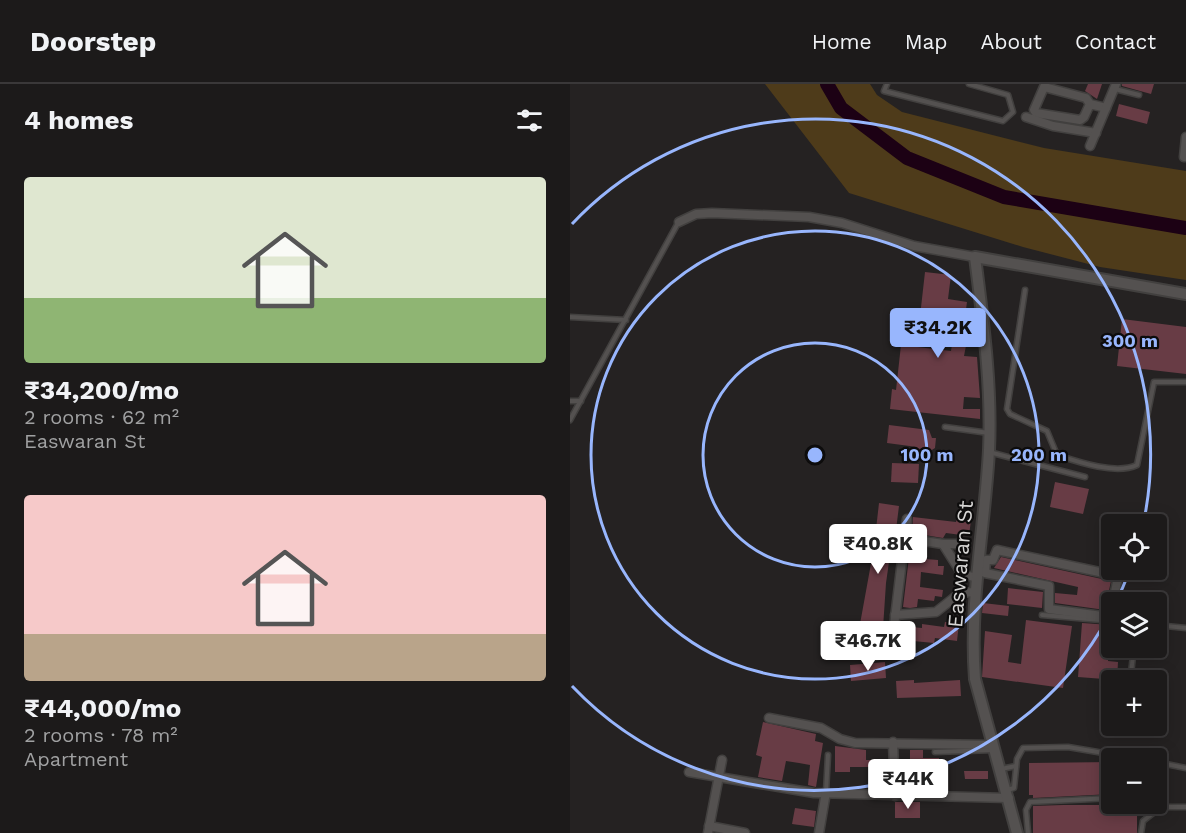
<!DOCTYPE html>
<html lang="en">
<head>
<meta charset="utf-8">
<style>
  :root { --surface:#1c1a1a; --page:#252323; --text:#f1f3f6; --muted:#a0a1a2; --line:#3a3839; --accent:#98b6fd }
  body { margin:0; font-family:"Work Sans",sans-serif; background:var(--page); color:var(--text); height:100vh; display:flex; flex-direction:column; font-size:22px; white-space:nowrap }
  * { box-sizing:border-box; margin:0 }
  p { font-size:20px; color:var(--muted) }
  .icon { flex:none; width:33px; height:33px; fill:none; stroke:currentColor; stroke-width:2; stroke-linecap:round; stroke-linejoin:round }
  .map { position:relative; flex:1; overflow:hidden }
  .side { display:flex; flex-direction:column; background:var(--surface); width:570px }
  .side>* { flex:none }
  .fabs { position:absolute; left:531px; top:430px; display:grid; gap:12px }
  .fabs a { display:grid; place-items:center; width:66px; height:66px; border-radius:6px; background:var(--surface); box-shadow:0 3px 15px #0003,0 0 0 2px var(--line); font-size:30px }
  .price { position:absolute; translate:-50% -51px; padding:0 14px; border-radius:6px; background:#fff; color:#222; font-size:20px; line-height:39px; filter:drop-shadow(0 2px 3px #0008) }
  .price::after { content:''; position:absolute; left:50%; top:36px; width:18px; height:14px; margin-left:-9px; background:inherit; clip-path:polygon(0 0,100% 0,50% 100%) }
  .price.selected { background:var(--accent); color:#111 }
  ul { padding:0; list-style:none }
  li { display:grid; align-content:center; gap:12px; height:318px; padding:0 24px }
  li span { display:grid; place-items:center; height:186px; border-radius:6px; color:#555 }
  li>.icon { margin-inline-start:auto }
  span .icon { width:108px; height:108px; fill:#fffc; stroke-width:1 }
  li b { font-size:26px }
  h2 { display:flex; justify-content:space-between; align-items:center; height:72px; padding:0 24px; font-size:26px }
  header { display:flex; align-items:center; gap:36px; box-sizing:border-box; height:84px; padding:0 30px; background:var(--surface); border-bottom:2px solid var(--line) }
  header strong { font-size:28px }
  nav { display:flex; gap:33px; margin-inline-start:auto; font-size:21px }
  main { display:flex; flex:1; min-height:0 }
  .map>svg:first-child { display:block }
  .green { fill:#4e3b1a }
  .lines { fill:none; stroke-linecap:round; stroke-linejoin:round }
  .river { stroke:#1c0114; stroke-width:14 }
  .building { fill:#683c45 }
  .service-casing { stroke:#42403f; stroke-width:7 }
  .minor-casing { stroke:#42403f; stroke-width:11 }
  .tertiary-casing { stroke:#42403f; stroke-width:14 }
  .service { stroke:#545150; stroke-width:4 }
  .minor { stroke:#545150; stroke-width:8 }
  .tertiary { stroke:#545150; stroke-width:10 }
  .ring { fill:none; stroke:#98b6fd; stroke-width:3 }
  .labels { text-anchor:middle; dominant-baseline:central; stroke-width:4.5; stroke-linejoin:round; paint-order:stroke }
  .street-label { font-size:21px; fill:#d6d5d4; stroke:#0d0c0c }
  .centre { fill:#98b6fd; stroke:#0d0c0c; stroke-width:3 }
  .ring-label { font-size:18px; text-anchor:middle; font-weight:bold; fill:#98b6fd; stroke:#0d0c0c; stroke-width:4.5; stroke-linejoin:round; paint-order:stroke }
</style>
</head>
<body>
<header>
<strong>Doorstep</strong>
<nav><a>Home</a><a>Map</a><a>About</a><a>Contact</a></nav>
</header>
<main>
<section class="side">
<h2>4 homes<svg class="icon" aria-label="filters" viewBox="0 0 24 24"><path d="M4 7h16M4 17h16"/><circle cx="9" cy="7" r="2"/><circle cx="15" cy="17" r="2"/></svg></h2>
<ul>
<li><span style="background:linear-gradient(#dfe7d0 65%,#8fb573 0)"><svg class="icon" aria-label="home" viewBox="0 0 24 24"><path d="M3 11l9-7 9 7M6 9v11h12V9"/></svg></span><div><b>₹34,200/mo</b><p>2 rooms · 62 m²</p><p>Easwaran St</p></div></li>
<li><span style="background:linear-gradient(#f6c9c9 75%,#b9a48a 0)"><svg class="icon" aria-label="home" viewBox="0 0 24 24"><path d="M3 11l9-7 9 7M6 9v11h12V9"/></svg></span><div><b>₹44,000/mo</b><p>2 rooms · 78 m²</p><p>Apartment</p></div></li>
</ul>
</section>
<div class="map">
<svg width="616" height="749" viewBox="0 0 616 749">
  <rect width="100%" height="100%" fill="#252222"/>
  <path class="green" d="M 195,0 L 300,0 L 307,11 L 332,28 L 474,64 L 616,87 L 616,196 L 530,183 L 453,163 L 279,109 Z"/>
  <g class="lines">
    <path class="river" d="M 257,0 L 271,24 L 337,74 L 434,113 L 616,144"/>
  </g>
  <g class="building">
    <path d="M 518,0 L 532,0 L 527,15 L 515,7 Z"/>
    <path d="M 552,0 L 584,0 L 581,10 L 552,2 Z"/>
    <path d="M 549,20 L 580,28 L 577,40 L 546,32 Z"/>
    <path d="M 355,188 L 381,191 L 378,215 L 397,218 L 394,240 L 400,241 L 394,272 L 407,273 L 410,314 L 394,313 L 393,325 L 410,325 L 410,335 L 320,325 L 322,305 L 326,306 L 331,261 L 381,267 L 383,254 L 348,250 Z"/>
    <path d="M 552,235 L 616,243 L 616,290 L 547,282 Z"/>
    <path d="M 319,341 L 359,346 L 362,354 L 366,354 L 365,364 L 357,369 L 346,368 L 347,363 L 317,359 Z"/>
    <path d="M 322,379 L 349,380 L 348,399 L 321,398 Z"/>
    <path d="M 485,398 L 519,405 L 513,430 L 480,423 Z"/>
    <path d="M 309,419 L 329,422 L 322,478 L 319,478 L 316,499 L 313,544 L 306,543 L 304,564 L 286,562 L 304,463 Z"/>
    <path d="M 570,431 L 598,433 L 597,446 L 586,445 L 586,441 L 569,441 Z"/>
    <path d="M 343,433 L 386,438 L 387,434 L 401,436 L 399,452 L 376,449 L 373,454 L 342,449 Z"/>
    <path d="M 340,465 L 357,467 L 356,475 L 368,476 L 368,482 L 374,482 L 373,491 L 351,488 L 350,503 L 373,506 L 372,513 L 365,512 L 364,517 L 348,515 L 347,523 L 340,524 L 333,523 Z"/>
    <path d="M 431,473 L 541,497 L 535,526 L 485,519 L 485,509 L 507,511 L 508,503 L 424,484 Z"/>
    <path d="M 438,504 L 473,508 L 472,524 L 437,520 Z"/>
    <path d="M 413,519 L 439,522 L 438,532 L 412,529 Z"/>
    <path d="M 456,536 L 502,542 L 493,604 L 412,593 L 415,547 L 442,551 L 438,578 L 451,580 Z"/>
    <path d="M 375,538 L 389,539 L 387,557 L 365,554 L 364,559 L 343,557 L 342,561 L 328,560 L 331,542 L 352,544 L 352,540 L 374,543 Z"/>
    <path d="M 512,539 L 541,541 L 538,577 L 548,578 L 547,596 L 508,593 Z"/>
    <path d="M 315,578 L 316,594 L 281,597 L 280,581 Z"/>
    <path d="M 344,596 L 344,599 L 390,596 L 391,612 L 327,614 L 326,597 Z"/>
    <path d="M 193,638 L 246,650 L 245,657 L 253,659 L 246,703 L 238,701 L 240,681 L 229,679 L 216,677 L 212,697 L 188,693 L 192,673 L 186,671 Z"/>
    <path d="M 265,662 L 296,666 L 296,676 L 316,676 L 315,704 L 299,703 L 299,683 L 280,683 L 280,688 L 265,688 Z"/>
    <path d="M 340,666 L 353,666 L 353,674 L 369,674 L 369,686 L 340,683 Z"/>
    <path d="M 542,678 L 542,710 L 463,714 L 463,711 L 459,711 L 459,679 Z"/>
    <path d="M 394,687 L 418,687 L 418,695 L 395,695 Z"/>
    <rect x="325" y="718" width="25" height="16"/>
    <path d="M 493,721 L 567,721 L 567,749 L 463,749 L 463,722 Z"/>
    <path d="M 225,724 L 246,727 L 244,743 L 222,740 Z"/>
  </g>
  <g class="lines">
    <g class="service-casing">
      <g id="service">
        <path d="M 317,0 L 314,7 L 433,37 L 443,28 L 438,11 L 399,0"/>
        <path d="M 545,5 L 569,11"/>
        <path d="M 455,206 L 437,325 L 440,330 L 477,347 L 487,371 C 508,378 546,391 567,381 L 584,298 L 616,298"/>
        <path d="M 0,233 L 56,236"/>
        <path d="M 0,317 L 11,317"/>
        <path d="M 0,336 L 108,139"/>
        <path d="M 375,343 L 419,349"/>
        <path d="M 419,368 L 515,393"/>
        <path d="M 472,531 L 542,537"/>
        <path d="M 586,541 L 616,544"/>
        <path d="M 560,597 L 564,564"/>
        <path d="M 365,668 L 424,666"/>
        <path d="M 586,678 L 616,684"/>
        <path d="M 431,685 L 446,682"/>
        <path d="M 437,706 L 444,704 L 447,675 L 453,664 L 498,663 L 569,675"/>
        <path d="M 256,708 L 258,671"/>
        <path d="M 583,720 L 591,723 L 616,723"/>
        <path d="M 458,749 L 456,726 L 460,718 L 542,714"/>
        <path d="M 571,749 L 573,737 L 591,723"/>
      </g>
    </g>
    <g class="minor-casing">
      <g id="minor">
        <path d="M 520,20 L 514,33 L 510,36 L 466,29 L 464,26 L 474,3 L 516,14 L 520,20 L 536,24"/>
        <path d="M 456,33 L 483,42 L 526,49"/>
        <path d="M 520,62 L 546,0"/>
        <path d="M 614,73 L 616,53"/>
        <path d="M 109,138 L 126,130 L 142,129 L 239,133 L 272,139 L 344,162 L 405,173"/>
        <path d="M 334,454 L 373,460 L 392,490 L 407,494"/>
        <path d="M 373,460 L 396,460"/>
        <path d="M 542,526 L 540,533 L 479,525 L 479,502 L 415,489 L 416,476 L 423,476 L 427,466 L 548,492 L 543,519"/>
        <path d="M 325,531 L 366,528 L 390,509 L 405,508"/>
        <path d="M 301,573 L 314,569 L 322,559 L 337,435"/>
        <path d="M 199,634 L 251,644 L 270,655 L 285,659 L 423,661"/>
        <path d="M 323,658 L 325,712"/>
        <path d="M 119,688 L 244,709 L 439,714"/>
        <path d="M 139,742 L 175,749"/>
        <path d="M 138,749 L 152,676"/>
        <path d="M 249,749 L 256,708"/>
      </g>
    </g>
    <g class="tertiary-casing">
      <path id="tertiary" d="M 447,749 L 405,595 C 399,518 415,442 419,366 C 422,301 413,237 405,173 L 616,210"/>
    </g>
    <use href="#service" class="service"/>
    <use href="#minor" class="minor"/>
    <use href="#tertiary" class="tertiary"/>
  </g>
  <g class="ring">
    <circle cx="245" cy="371" r="112"/>
    <circle cx="245" cy="371" r="224"/>
    <path d="M559 488A335 335 0 0 1 546 518M541 528A335 335 0 0 1 2 602M2 140A335 335 0 0 1 573 441"/>
  </g>
  <g class="labels">
    <g class="street-label">
      <text transform="translate(390 480) rotate(-85)">Easwaran St</text>
    </g>
  </g>
  <circle cx="245" cy="371" r="9" class="centre"/>
  <g class="ring-label">
    <text x="560" y="263">300 m</text>
    <text x="357" y="377">100 m</text>
    <text x="469" y="377">200 m</text>
  </g>
</svg>
<div class="fabs">
<a><svg class="icon" aria-label="locate" viewBox="0 0 24 24"><circle cx="12" cy="12" r="6"/><path d="M12 2v4M12 18v4M2 12h4M18 12h4"/></svg></a>
<a><svg class="icon" aria-label="layers" viewBox="0 0 24 24"><path d="M12 4l9 5-9 5-9-5zM3 14l9 5 9-5"/></svg></a>
<a>+</a>
<a>−</a>
</div>
<b class="price selected" style="left:368px;top:275px">₹34.2K</b>
<b class="price" style="left:308px;top:491px">₹40.8K</b>
<b class="price" style="left:298px;top:588px">₹46.7K</b>
<b class="price" style="left:338px;top:726px">₹44K</b>
</div>
</main>
</body>
</html>
